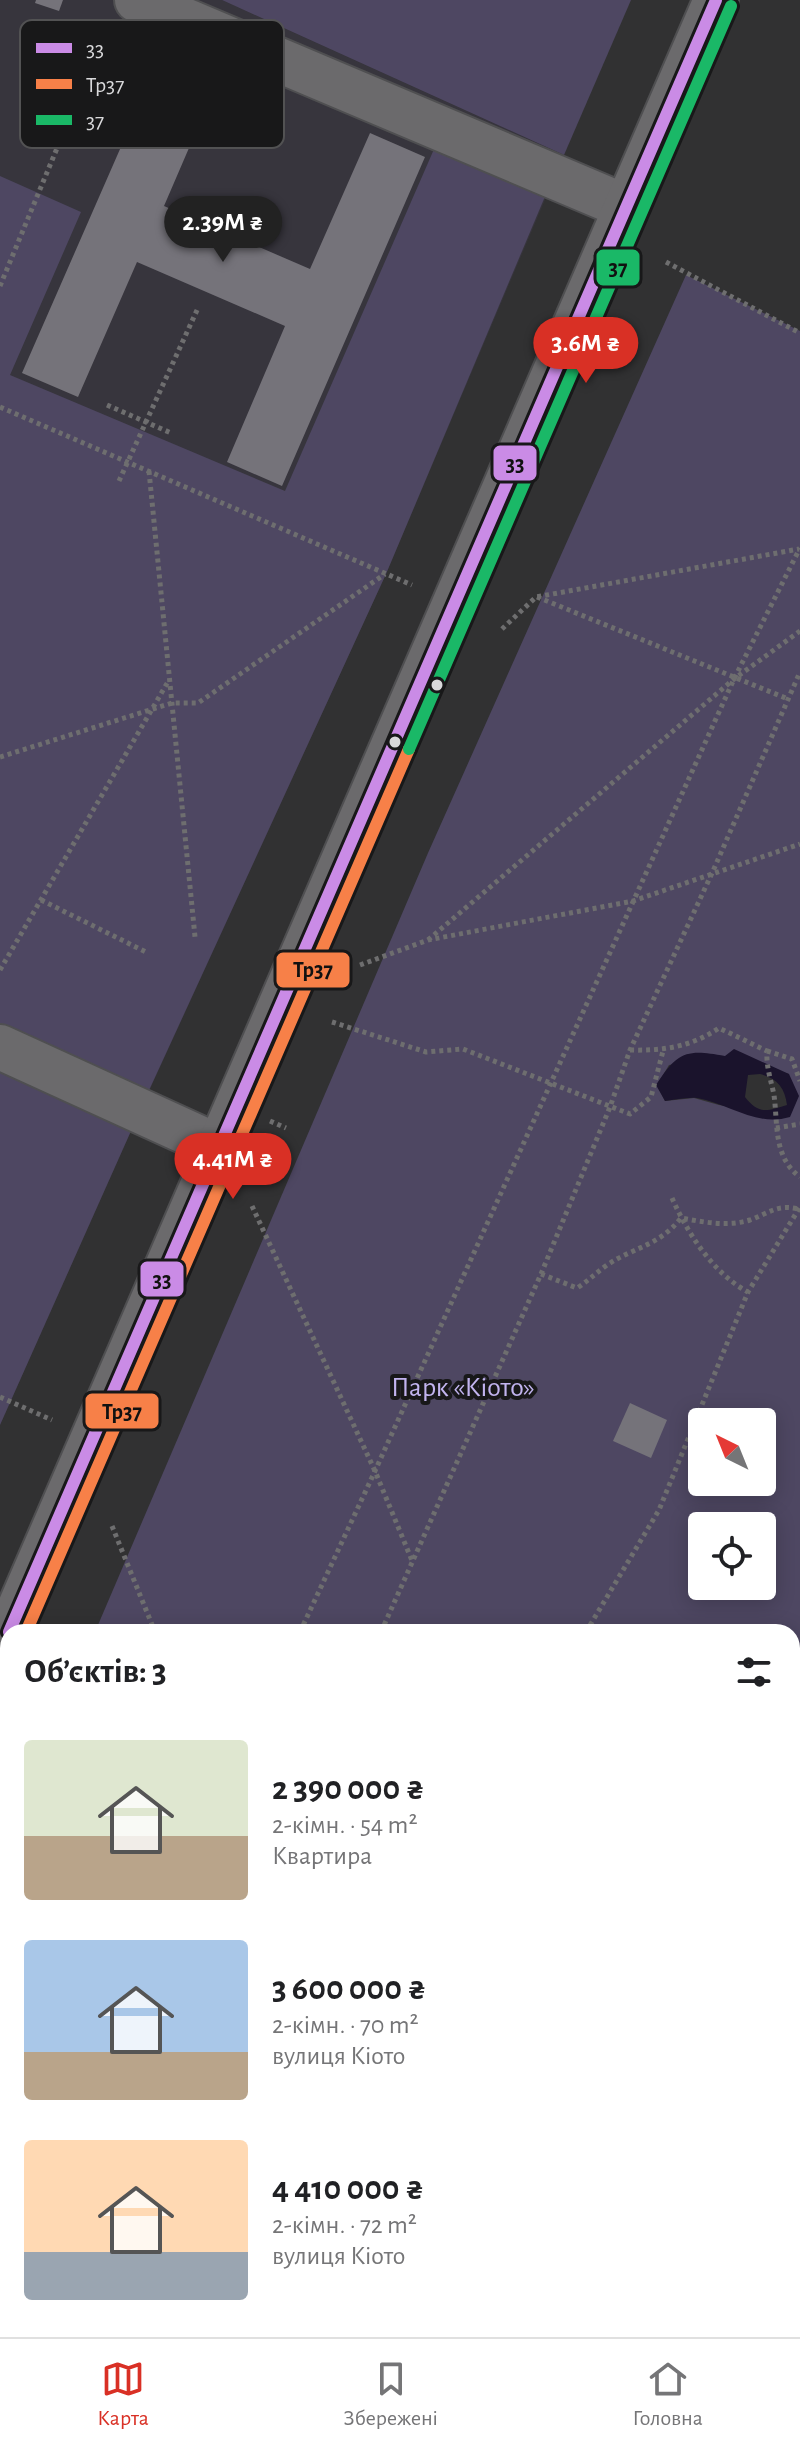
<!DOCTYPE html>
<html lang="uk">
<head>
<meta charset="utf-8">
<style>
  :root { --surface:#fff; --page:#f6f6f6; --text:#202124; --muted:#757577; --line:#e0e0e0; --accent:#d93025 }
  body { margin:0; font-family:"Alegreya Sans",sans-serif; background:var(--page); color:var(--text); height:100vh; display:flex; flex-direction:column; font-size:30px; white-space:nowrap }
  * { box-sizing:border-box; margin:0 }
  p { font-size:26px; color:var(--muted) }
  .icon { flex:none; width:44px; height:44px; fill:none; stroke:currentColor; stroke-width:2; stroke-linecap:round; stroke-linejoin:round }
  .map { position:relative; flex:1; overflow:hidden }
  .side { position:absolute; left:0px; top:1624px; width:800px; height:714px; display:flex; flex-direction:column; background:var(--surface); border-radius:24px 24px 0 0; box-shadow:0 4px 20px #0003 }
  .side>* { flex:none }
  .needle { width:52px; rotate:317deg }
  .buttons { position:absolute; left:688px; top:1408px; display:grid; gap:16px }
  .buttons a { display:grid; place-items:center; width:88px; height:88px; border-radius:8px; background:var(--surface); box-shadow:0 4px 20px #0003; font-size:40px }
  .price { position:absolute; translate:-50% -68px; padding:0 18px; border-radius:28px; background:var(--accent); color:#fff; font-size:26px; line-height:52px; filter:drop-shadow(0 2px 4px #0008) }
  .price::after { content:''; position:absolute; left:50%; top:48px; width:24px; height:18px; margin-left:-12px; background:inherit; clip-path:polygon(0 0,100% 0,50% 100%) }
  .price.active { background:#222; color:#fff }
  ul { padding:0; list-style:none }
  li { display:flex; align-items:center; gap:24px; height:200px; padding:0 24px }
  li span { display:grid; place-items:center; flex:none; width:224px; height:160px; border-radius:8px; color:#555 }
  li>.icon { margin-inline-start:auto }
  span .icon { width:96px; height:96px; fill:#fffc; stroke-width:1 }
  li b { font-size:34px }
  h2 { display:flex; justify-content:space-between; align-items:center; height:96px; padding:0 24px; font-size:34px }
  .dock { display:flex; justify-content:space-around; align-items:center; height:112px; border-top:2px solid var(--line); background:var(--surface); font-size:22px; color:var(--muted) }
  .dock a { display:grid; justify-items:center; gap:4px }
  .dock .active { color:var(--accent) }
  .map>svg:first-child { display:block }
  .built { fill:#37353d }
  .green { fill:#4e4762; fill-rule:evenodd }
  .water { fill:#1a132c; fill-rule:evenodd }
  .building { fill:#75737a }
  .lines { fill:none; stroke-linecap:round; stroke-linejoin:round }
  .minor-casing { stroke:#4f4f51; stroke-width:48 }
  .highway-casing { stroke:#4f4f51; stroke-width:48 }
  .path { stroke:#6e6e6f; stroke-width:5; stroke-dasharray:4 4; stroke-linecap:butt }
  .minor { stroke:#6b6a6c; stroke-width:44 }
  .highway { stroke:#696772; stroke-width:44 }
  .bus-1-casing { stroke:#181819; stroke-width:18 }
  .bus-2-casing { stroke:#181819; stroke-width:18 }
  .bus-3-casing { stroke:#181819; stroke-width:18 }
  .bus-1 { stroke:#ca8be6; stroke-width:12 }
  .bus-2 { stroke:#f78048; stroke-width:12 }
  .bus-3 { stroke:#1ab867; stroke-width:12 }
  .bus-dot { fill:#d9d9db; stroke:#181819; stroke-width:3 }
  .labels { text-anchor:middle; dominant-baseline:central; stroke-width:8; stroke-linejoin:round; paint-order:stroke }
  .park-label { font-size:28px; fill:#c2b4ef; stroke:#181819 }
  .key { fill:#181819; stroke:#525253; stroke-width:2 }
  .key-label { font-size:22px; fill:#d9d9db }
  .line-badge { stroke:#181819; stroke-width:3 }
  .pale-badge-label { font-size:22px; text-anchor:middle; font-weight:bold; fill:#111 }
</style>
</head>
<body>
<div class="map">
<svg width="800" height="2337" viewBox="0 0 800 2337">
  <rect width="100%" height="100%" fill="#313132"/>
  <path class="built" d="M 0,0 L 222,0 L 564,155 L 386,574 L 140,1111 L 0,1425 Z"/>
  <g class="green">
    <path d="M 222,0 L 631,0 L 564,155 Z"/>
    <path d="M 438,140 L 549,187 L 386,574 L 145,1099 L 0,1034 L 0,176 L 81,212 L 10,375 L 285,491 Z"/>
    <path d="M 686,275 L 800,331 L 800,1679 L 792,1697 L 792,1632 L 95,1632 L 428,853 ZM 725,1056 L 789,1074 L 790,1117 L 719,1105 L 694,1098 L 665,1101 L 657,1085 L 669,1065 ZM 702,1422 L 762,1422 L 762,1482 L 702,1482 ZM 702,1526 L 762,1526 L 762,1586 L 702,1586 Z"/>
    <path d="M 0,1062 L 135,1122 L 0,1425 Z"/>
    <path d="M 8,1836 L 8,2330 L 512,2330 L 508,2337 L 0,2337 L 0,1855 Z"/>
    <path d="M 800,2155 L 800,2337 L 725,2337 L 728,2330 L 792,2330 L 792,2175 Z"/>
  </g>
  <path class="water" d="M 734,1049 L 789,1074 L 799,1096 L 790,1117 C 756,1127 730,1104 697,1098 C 687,1097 675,1100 665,1101 L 656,1085 C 678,1051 687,1049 725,1056 ZM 760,1074 C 777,1078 785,1088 787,1105 C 767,1111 759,1115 745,1097 L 748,1075 Z"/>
  <g class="building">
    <path d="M 36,0 L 63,0 L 59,11 L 35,3 Z"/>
    <path d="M 166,44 L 223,69 L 164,206 L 310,269 L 370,133 L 425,157 L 282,486 L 227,462 L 285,326 L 137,262 L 78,397 L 22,373 Z"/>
    <path d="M 630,1403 L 667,1420 L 651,1458 L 613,1441 Z"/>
  </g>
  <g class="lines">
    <g class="minor-casing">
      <g id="minor">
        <path d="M 137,0 L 626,207"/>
        <path d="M 0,1047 L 219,1147"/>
        <path d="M 9,1632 L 716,0"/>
      </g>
    </g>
    <g class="highway-casing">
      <g id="highway">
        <path d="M 792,1856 L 800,1838"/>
        <path d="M 792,2002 L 800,1984"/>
        <path d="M 579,2337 L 582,2330"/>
        <path d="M 642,2337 L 645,2330"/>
      </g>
    </g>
    <g class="path">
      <path d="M 666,262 L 800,333"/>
      <path d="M 0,286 L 108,25"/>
      <path d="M 107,405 L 171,433"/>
      <path d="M 0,407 L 412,585"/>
      <path d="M 149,471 L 195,937"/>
      <path d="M 119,481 L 198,308"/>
      <path d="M 537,597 L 788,699"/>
      <path d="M 502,629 L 536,597 L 799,549"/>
      <path d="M 0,757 L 172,703 L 198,703 L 385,574"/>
      <path d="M 41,900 L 148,953"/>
      <path d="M 428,940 L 734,679 L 800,631"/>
      <path d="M 360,965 L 428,940 L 633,901 L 800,844"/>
      <path d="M 0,970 L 169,680"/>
      <path d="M 332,1022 L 426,1052 L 463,1049 L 630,1114 L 651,1097 L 663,1051"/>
      <path d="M 630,1050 C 662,1051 691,1047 719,1028 L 767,1051 C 766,1067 771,1080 774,1095 C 778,1124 773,1157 800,1177"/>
      <path d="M 767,1051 L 792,1059 L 800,1081"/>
      <path d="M 270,1121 L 286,1128"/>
      <path d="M 776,1128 L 800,1124"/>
      <path d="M 672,1198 C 688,1234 713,1273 748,1292"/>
      <path d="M 252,1206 L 375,1471 L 413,1563"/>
      <path d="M 541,1274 L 577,1288 C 588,1281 596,1273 607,1265 C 634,1247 659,1246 681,1218 C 703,1222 727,1227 750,1220 C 769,1213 777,1204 798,1209"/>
      <path d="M 0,1397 L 52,1420"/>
      <path d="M 112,1526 L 155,1632"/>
      <path d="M 300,1632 L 375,1471 L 734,679 L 800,548"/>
      <path d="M 381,1632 L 541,1274 L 610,1107 L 630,1050 L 713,871 L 800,672"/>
      <path d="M 586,1632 L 659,1510 L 748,1292 L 800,1207"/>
      <path d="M 792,1722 L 800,1704"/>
      <path d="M 0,1955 L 8,1971"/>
      <path d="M 792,2089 L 800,2071"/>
      <path d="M 0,2154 L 8,2150"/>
      <path d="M 0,2300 L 8,2282"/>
      <path d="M 150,2330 L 153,2337"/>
      <path d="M 51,2337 L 54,2330"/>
      <path d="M 206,2337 L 212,2330"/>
      <path d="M 523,2337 L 526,2330"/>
    </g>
    <use href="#minor" class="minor"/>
    <use href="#highway" class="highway"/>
    <g class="bus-1-casing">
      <path id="bus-1" d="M 9,1632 L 716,0"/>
    </g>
    <g class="bus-2-casing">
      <path id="bus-2" d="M 26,1632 L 409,749"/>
    </g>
    <g class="bus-3-casing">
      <path id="bus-3" d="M 409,749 L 731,6"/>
    </g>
    <use href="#bus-1" class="bus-1"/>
    <use href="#bus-2" class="bus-2"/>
    <use href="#bus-3" class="bus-3"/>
  </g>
  <g class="bus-dot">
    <circle cx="437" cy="685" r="7"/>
    <circle cx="395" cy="742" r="7"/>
  </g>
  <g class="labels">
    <g class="park-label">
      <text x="463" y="1388">Парк «Кіото»</text>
    </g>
  </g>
  <rect x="20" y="20" width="264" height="128" rx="12" class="key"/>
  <rect x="36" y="43" width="36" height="10" fill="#ca8be6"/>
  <rect x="36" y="79" width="36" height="10" fill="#f78048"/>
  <rect x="36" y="115" width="36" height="10" fill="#1ab867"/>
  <g class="key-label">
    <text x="86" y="56">33</text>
    <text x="86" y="92">Тр37</text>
    <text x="86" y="128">37</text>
  </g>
  <g class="line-badge">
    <rect x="595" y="248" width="46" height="39" rx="8" fill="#1ab867"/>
    <rect x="492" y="444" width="46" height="38" rx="8" fill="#ca8be6"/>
    <rect x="275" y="951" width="76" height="38" rx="8" fill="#f78048"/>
    <rect x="139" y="1260" width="46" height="38" rx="8" fill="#ca8be6"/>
    <rect x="84" y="1392" width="76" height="38" rx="8" fill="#f78048"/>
  </g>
  <g class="pale-badge-label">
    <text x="618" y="275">37</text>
    <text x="515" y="471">33</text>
    <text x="313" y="977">Тр37</text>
    <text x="162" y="1287">33</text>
    <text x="122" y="1419">Тр37</text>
  </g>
</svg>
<div class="buttons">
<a><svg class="needle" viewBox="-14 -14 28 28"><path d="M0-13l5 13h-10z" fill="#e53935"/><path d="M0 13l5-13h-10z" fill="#757577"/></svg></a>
<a><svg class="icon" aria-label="locate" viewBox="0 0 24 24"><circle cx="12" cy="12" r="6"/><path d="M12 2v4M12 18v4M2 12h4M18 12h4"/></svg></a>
</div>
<b class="price active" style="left:223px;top:264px">2.39M ₴</b>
<b class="price" style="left:586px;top:385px">3.6M ₴</b>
<b class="price" style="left:233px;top:1201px">4.41M ₴</b>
<section class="side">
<h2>Об’єктів: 3<svg class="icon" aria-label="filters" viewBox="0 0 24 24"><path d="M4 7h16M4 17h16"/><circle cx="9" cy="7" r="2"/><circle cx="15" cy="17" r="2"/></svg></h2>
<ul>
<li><span style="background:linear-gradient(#dfe7d0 60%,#b9a48a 0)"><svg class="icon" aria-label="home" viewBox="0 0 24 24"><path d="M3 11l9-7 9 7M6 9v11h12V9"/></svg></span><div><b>2 390 000 ₴</b><p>2-кімн. · 54 m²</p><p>Квартира</p></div></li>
<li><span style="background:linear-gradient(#a9c7e8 70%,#b9a48a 0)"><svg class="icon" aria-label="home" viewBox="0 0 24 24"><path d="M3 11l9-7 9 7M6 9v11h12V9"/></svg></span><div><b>3 600 000 ₴</b><p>2-кімн. · 70 m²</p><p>вулиця Кіото</p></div></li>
<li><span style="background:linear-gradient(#ffd9b3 70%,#9aa5b1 0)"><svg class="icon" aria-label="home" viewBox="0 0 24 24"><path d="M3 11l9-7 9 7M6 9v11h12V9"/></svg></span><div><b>4 410 000 ₴</b><p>2-кімн. · 72 m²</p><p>вулиця Кіото</p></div></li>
</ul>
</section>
</div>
<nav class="dock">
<a class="active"><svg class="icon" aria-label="map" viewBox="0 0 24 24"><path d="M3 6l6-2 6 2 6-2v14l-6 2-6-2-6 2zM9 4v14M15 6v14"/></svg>Карта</a>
<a><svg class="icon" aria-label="saved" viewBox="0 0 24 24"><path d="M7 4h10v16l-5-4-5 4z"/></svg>Збережені</a>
<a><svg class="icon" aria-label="home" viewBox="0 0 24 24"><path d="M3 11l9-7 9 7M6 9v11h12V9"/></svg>Головна</a>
</nav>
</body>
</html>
